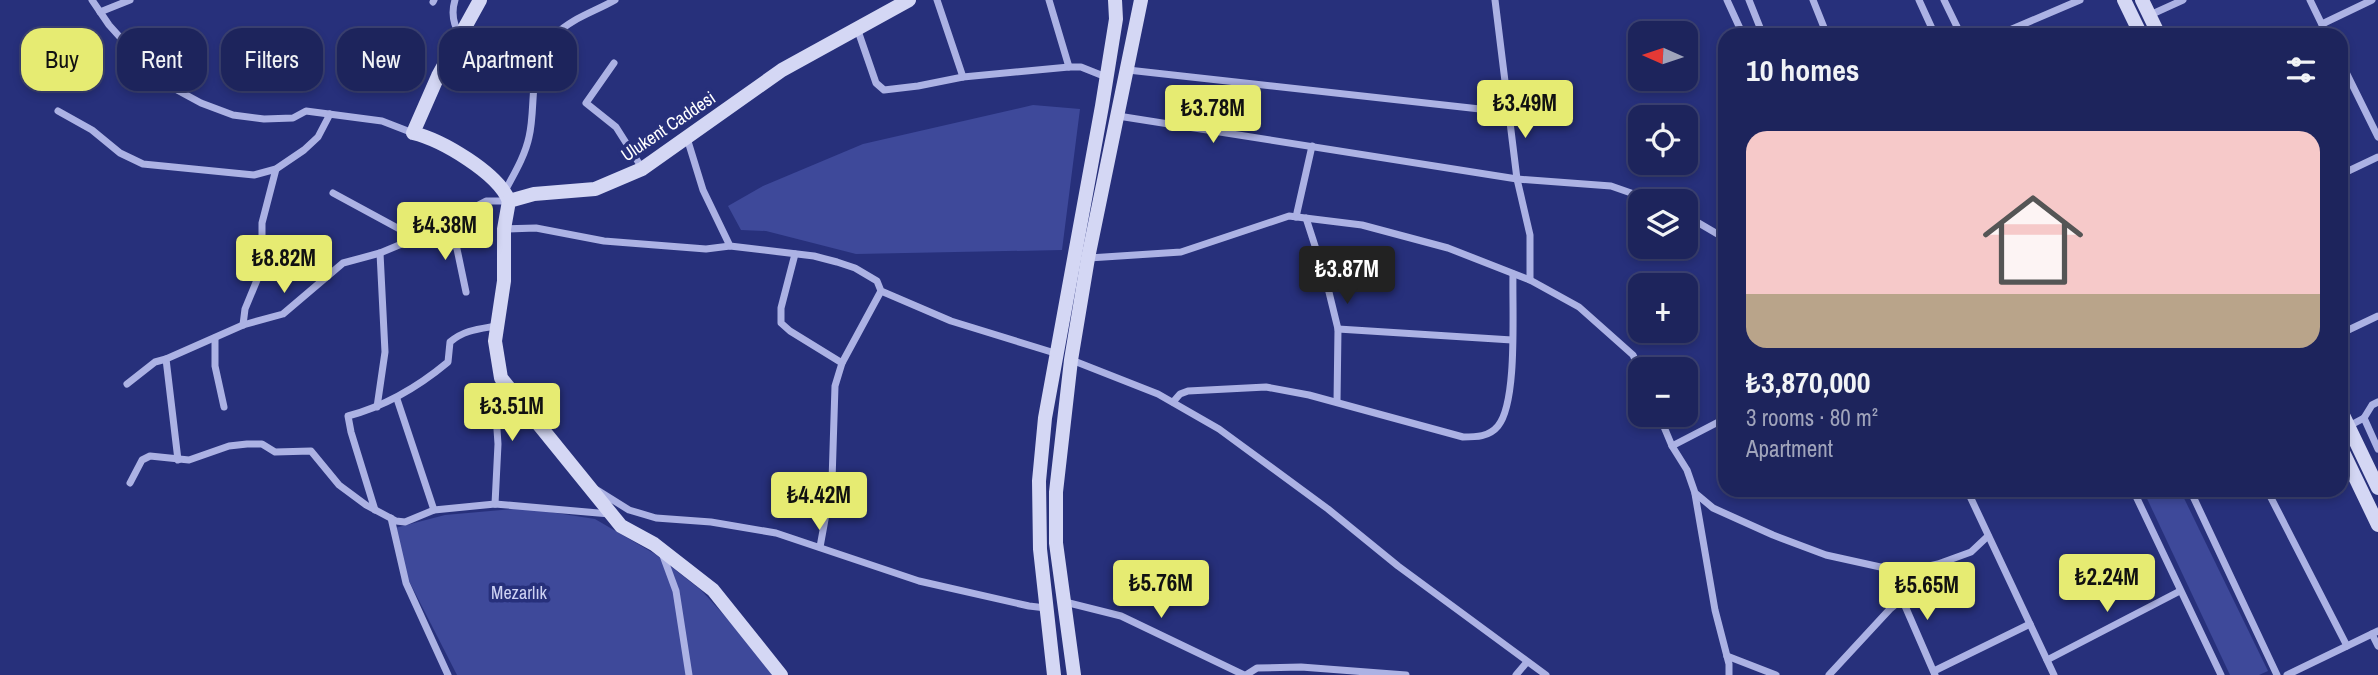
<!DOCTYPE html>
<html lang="en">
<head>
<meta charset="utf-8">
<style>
  :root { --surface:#1d245c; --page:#2a3065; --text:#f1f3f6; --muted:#a0a4bb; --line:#3b4172; --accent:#e6eb72 }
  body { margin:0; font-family:"Archivo Narrow",sans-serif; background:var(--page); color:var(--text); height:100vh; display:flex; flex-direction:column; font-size:26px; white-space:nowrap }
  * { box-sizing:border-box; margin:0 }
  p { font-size:23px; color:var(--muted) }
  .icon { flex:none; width:38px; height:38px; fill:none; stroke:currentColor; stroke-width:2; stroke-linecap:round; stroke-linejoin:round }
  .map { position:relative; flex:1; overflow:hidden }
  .panel { position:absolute; left:1718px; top:28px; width:630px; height:469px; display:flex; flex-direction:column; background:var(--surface); border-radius:21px; box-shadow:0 4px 10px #0003,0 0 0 2px var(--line) }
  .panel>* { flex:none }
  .guide { position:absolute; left:21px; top:28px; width:665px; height:63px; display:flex; gap:14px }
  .needle { width:46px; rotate:273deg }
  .fabs { position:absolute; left:1628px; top:21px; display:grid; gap:14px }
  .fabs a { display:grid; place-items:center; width:70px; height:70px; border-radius:14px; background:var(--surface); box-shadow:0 4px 10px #0003,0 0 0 2px var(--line); font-size:35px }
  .price { position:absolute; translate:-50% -60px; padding:0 16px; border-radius:7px; background:var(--accent); color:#111; font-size:23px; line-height:46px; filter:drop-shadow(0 2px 4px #0008) }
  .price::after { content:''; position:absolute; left:50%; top:42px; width:21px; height:16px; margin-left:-10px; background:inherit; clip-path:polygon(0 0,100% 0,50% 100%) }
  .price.active { background:#222; color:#fff }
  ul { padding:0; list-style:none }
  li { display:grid; align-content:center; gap:14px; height:371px; padding:0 28px }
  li+li { border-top:2px solid var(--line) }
  li span { display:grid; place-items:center; height:217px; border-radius:21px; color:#555 }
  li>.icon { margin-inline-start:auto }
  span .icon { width:126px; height:126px; fill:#fffc; stroke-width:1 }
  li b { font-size:30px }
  h2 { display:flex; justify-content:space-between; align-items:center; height:84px; padding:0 28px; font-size:30px }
  .pill { padding:0 24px; border-radius:21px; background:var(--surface); box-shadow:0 4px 10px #0003,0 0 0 2px var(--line); font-size:24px; line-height:63px }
  .pill.active { background:var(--accent); color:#111 }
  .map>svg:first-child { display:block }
  .green { fill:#3e499a }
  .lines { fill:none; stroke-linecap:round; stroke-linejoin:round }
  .street { stroke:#acb2e4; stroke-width:7 }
  .secondary { stroke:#d4d7f4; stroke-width:14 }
  .labels { text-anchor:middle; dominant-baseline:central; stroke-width:7; stroke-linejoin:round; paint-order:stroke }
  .street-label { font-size:18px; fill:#fff; stroke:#27307b }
  .park-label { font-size:18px; fill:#ced2f3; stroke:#27307b }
</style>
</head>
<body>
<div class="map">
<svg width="2378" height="675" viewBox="0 0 2378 675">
  <rect width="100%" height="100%" fill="#27307b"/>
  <g class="green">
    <path d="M 1033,105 L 1080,109 L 1062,250 L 856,254 L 766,231 L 741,230 L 728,206 L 763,186 L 863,144 Z"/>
    <path d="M 2143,490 L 2180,490 L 2268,671 L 2259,675 L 2230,675 Z"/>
    <path d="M 524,508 L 595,519 L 655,554 L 701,590 L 757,651 L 773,675 L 457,675 L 408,579 L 395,528 L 445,515 Z"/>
  </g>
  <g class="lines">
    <g class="street">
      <path d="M 92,0 L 109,25 L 145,65 L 166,84 L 201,103 L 233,115 L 264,119 L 293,118 L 306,111 L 382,121 L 413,133"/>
      <path d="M 455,0 C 451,13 453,24 460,35"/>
      <path d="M 937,0 L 963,77"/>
      <path d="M 1049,0 L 1069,67"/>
      <path d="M 1495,0 L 1517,179 L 1530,235 L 1530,280"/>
      <path d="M 1727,0 L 1743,35"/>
      <path d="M 1749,0 L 1763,35"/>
      <path d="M 1813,0 L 1827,35"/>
      <path d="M 1919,0 L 1935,35"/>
      <path d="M 1944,0 L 1961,35"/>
      <path d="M 2310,0 L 2327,35"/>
      <path d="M 433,2 L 434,0"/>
      <path d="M 100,12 L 130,0"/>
      <path d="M 2150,15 L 2183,0"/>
      <path d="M 2322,24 L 2372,0"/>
      <path d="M 857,28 L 876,83 L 884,90 L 918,86 L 963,77 L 1069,67 L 1081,67 L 1106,77"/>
      <path d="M 1998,35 L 2080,0"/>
      <path d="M 614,63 L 586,103 L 616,127 L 642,168"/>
      <path d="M 2342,64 L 2378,137"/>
      <path d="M 1128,70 L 1507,112"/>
      <path d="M 58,111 L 92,130 L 120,153 L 143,164 L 254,175 L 276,169 L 304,150 L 318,137 L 330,114"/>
      <path d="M 1118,116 L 1517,179 L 1611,186 L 1654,201"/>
      <path d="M 687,138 L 703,190 L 730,246 L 814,256 L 837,262 L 855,268 L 877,281 L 881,291 L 951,321 L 1058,354"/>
      <path d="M 2342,174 L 2378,157"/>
      <path d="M 505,191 C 514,174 525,156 529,137 C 537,104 526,61 555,35 C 572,18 594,12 615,0"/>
      <path d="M 333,193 L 416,238"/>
      <path d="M 1685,215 L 1726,239"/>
      <path d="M 1296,217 L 1312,146"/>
      <path d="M 1306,218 L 1326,280 L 1338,329 L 1337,402"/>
      <path d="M 444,224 L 457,249 L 466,292"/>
      <path d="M 504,229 L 536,228 L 604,241 L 706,249 L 730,246"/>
      <path d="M 795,254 L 781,308 L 781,323 L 790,331 L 842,363"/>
      <path d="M 1089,258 L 1181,252 L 1289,216 L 1362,225 L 1448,248 L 1530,280 L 1579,307 L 1633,355 L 1640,370"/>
      <path d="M 243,325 L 245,309 L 262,268 L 262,223 L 276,169"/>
      <path d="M 1338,329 L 1512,340"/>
      <path d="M 2342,333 L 2378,316"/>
      <path d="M 215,338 L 215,366 L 224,407"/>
      <path d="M 1069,359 L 1158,394 L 1219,429 L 1328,509 L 1398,566 L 1546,675"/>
      <path d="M 127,384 L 155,362 L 166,359"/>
      <path d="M 397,399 L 434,510"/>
      <path d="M 1173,402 L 1180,394 L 1188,391 L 1266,387 L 1309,395 L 1463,437 C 1476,437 1489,437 1498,426 C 1518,402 1512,307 1513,274"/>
      <path d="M 377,407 L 385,352 L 380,253"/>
      <path d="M 1659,415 L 1672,446 L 1687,470 L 1695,493 L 1713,508 L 1773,535 L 1826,555 L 1903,572 L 1938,564 L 1971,552 L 1988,536"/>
      <path d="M 2364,418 L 2378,449"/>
      <path d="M 2349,426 L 2364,418 L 2372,405 L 2378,402"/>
      <path d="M 1672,446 L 1726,418"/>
      <path d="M 178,460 L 166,359 L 243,325 L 283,314 L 343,263 L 380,253 L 416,238 L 486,201 L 508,201"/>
      <path d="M 130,483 L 142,460 L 150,456 L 189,460 L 229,446 L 247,444 L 262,444 L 275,452 L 311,451 L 339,485 L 366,505 L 396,521 L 405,522 L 434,510 L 495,504 L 610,514"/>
      <path d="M 597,490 L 629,510 L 656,518 L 711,522 L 776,533 L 919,581 L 1029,606 L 1046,608"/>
      <path d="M 1967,490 L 2054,675"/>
      <path d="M 2133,490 L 2221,675"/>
      <path d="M 2190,490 L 2277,675"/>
      <path d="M 2267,490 L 2347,646"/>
      <path d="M 1695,494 L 1715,610 L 1729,664 L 1729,675"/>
      <path d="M 495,504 L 498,444 L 496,415 L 501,380"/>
      <path d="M 375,510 L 351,432 L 348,416 C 386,406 418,387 448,362 L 450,342 C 464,330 479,329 496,326"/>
      <path d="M 391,518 L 406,583 L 448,675"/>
      <path d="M 820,547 L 832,481 L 835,386 L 842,363 L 881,291"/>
      <path d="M 662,553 L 676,591 L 689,675"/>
      <path d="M 1903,572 L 1902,599 L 1935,675"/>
      <path d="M 1065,602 L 1121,616 L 1244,675"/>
      <path d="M 2372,634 L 2378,646"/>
      <path d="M 1727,656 L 1776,675"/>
      <path d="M 2047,660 L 2180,591"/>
      <path d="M 1934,671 L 2030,624"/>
      <path d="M 1246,675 L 1257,668 L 1301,667 L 1406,675"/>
      <path d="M 1516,675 L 1527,662"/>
      <path d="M 1829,675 L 1890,609 L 1902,599"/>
      <path d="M 2287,675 L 2378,631"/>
    </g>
    <g class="secondary">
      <path d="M 480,0 L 438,76 L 413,133 C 442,140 498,173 509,201"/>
      <path d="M 2124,0 L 2141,35"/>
      <path d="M 2142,0 L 2159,35"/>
      <path d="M 2342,413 L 2378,488"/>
      <path d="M 2342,450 L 2378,525"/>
      <path d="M 781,675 L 713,590 L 654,544 L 621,526 L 501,378 L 495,341 L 504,281 L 504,229 L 509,201 L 534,194 L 595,189 L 642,169 L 782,70 L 909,0"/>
      <path d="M 1054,675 L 1040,549 L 1039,481 L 1045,418 L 1102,106 L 1116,19 L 1115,0"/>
      <path d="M 1074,675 L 1056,543 L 1056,492 L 1071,360 L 1088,258 L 1141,0"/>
    </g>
  </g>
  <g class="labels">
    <g class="street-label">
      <text transform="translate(668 126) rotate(-34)">Ulukent Caddesi</text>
    </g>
    <g class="park-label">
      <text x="519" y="592">Mezarlık</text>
    </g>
  </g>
</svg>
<div class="fabs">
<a><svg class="needle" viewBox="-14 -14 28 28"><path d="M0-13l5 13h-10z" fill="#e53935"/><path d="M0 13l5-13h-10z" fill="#a0a4bb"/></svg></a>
<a><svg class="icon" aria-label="locate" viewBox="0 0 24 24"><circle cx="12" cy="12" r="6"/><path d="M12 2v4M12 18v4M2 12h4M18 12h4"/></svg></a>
<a><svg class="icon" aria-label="layers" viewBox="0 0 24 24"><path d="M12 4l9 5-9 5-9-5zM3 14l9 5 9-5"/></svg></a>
<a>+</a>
<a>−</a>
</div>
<b class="price" style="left:1525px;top:140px">₺3.49M</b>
<b class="price" style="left:1213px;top:145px">₺3.78M</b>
<b class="price" style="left:445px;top:262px">₺4.38M</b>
<b class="price" style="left:284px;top:295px">₺8.82M</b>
<b class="price active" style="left:1347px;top:306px">₺3.87M</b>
<b class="price" style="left:512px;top:443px">₺3.51M</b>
<b class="price" style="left:819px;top:532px">₺4.42M</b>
<b class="price" style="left:2107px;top:614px">₺2.24M</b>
<b class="price" style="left:1161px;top:620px">₺5.76M</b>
<b class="price" style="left:1927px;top:622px">₺5.65M</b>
<div class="guide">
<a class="pill active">Buy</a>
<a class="pill">Rent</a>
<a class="pill">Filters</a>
<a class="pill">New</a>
<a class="pill">Apartment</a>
</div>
<section class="panel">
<h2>10 homes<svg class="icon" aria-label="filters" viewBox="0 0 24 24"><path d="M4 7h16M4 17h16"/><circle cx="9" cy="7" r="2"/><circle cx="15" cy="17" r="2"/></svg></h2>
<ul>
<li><span style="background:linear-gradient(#f6c9c9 75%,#b9a48a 0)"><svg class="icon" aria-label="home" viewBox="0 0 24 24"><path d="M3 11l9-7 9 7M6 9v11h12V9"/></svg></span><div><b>₺3,870,000</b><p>3 rooms · 80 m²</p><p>Apartment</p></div></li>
</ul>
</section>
</div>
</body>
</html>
